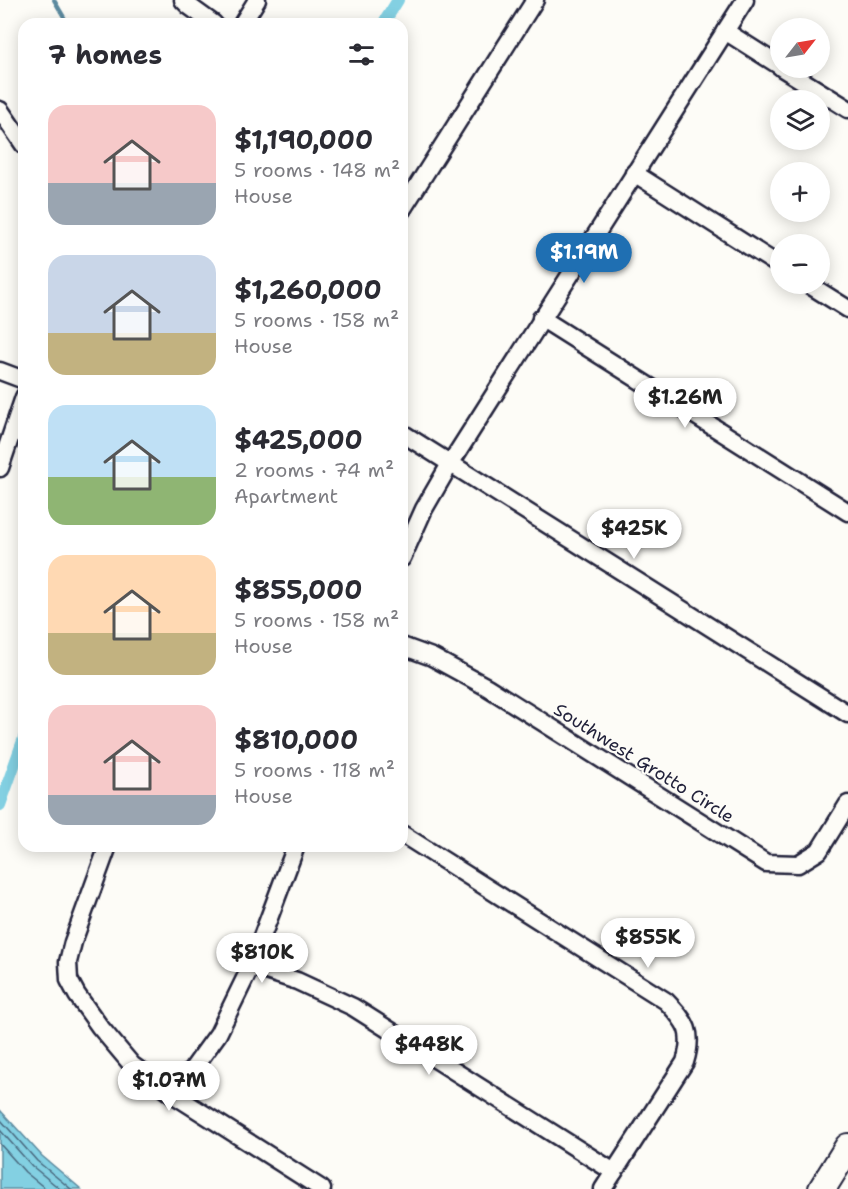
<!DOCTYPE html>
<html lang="en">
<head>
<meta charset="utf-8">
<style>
  :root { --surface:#fff; --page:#f2f2f3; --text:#2b2b33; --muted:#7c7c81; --accent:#1f6fb2 }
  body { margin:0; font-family:"Shantell Sans",sans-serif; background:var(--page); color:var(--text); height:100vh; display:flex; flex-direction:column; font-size:22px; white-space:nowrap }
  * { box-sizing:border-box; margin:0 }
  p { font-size:20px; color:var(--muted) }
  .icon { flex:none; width:33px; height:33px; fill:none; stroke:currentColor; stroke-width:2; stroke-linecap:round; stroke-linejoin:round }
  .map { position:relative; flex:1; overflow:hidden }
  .drawer { position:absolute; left:18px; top:18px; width:390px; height:834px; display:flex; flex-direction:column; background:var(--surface); border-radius:18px; box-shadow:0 3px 15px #0003 }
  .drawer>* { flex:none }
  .needle { width:39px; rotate:59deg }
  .buttons { position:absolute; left:770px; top:18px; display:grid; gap:12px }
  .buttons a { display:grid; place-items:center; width:60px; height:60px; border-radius:50%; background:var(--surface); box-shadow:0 3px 15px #0003; font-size:30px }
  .price { position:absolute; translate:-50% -51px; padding:0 14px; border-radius:21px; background:#fff; color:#222; font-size:20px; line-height:39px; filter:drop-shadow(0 2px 3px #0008) }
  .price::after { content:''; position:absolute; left:50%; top:36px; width:18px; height:14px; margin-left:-9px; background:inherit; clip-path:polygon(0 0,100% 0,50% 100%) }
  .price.current { background:var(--accent); color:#fff }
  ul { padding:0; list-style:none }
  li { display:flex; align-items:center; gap:18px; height:150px; padding:0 30px }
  li span { display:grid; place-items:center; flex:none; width:168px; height:120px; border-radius:18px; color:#555 }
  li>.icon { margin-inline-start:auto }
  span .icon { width:72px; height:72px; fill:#fffc; stroke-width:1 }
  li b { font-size:26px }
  h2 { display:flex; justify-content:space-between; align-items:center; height:72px; padding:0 30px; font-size:26px }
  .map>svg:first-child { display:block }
  .water { fill:#83d0e2; stroke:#5c8a9f; stroke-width:1.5 }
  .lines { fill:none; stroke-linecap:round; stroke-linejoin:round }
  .shore { stroke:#49687e; stroke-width:1.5 }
  .stream { stroke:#5c8a9f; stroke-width:4 }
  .canal { stroke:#83d0e2; stroke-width:12 }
  .minor-casing { stroke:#22223b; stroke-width:21 }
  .highway-casing { stroke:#22223b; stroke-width:30 }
  .minor { stroke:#fdfcf7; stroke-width:16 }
  .highway { stroke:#fdfcf7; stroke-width:26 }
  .labels { text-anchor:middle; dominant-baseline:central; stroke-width:4.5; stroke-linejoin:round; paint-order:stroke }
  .street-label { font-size:18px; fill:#22223b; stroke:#fdfcf7 }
</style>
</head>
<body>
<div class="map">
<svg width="848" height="1189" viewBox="0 0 848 1189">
  <rect width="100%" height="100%" fill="#fdfcf7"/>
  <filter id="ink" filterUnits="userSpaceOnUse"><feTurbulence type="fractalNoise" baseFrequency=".0167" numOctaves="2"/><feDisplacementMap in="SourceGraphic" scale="12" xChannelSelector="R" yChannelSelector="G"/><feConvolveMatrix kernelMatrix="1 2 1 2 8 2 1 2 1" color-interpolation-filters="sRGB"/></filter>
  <g filter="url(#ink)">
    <path class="water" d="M 0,1110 L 42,1156 L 81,1189 L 0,1189 Z"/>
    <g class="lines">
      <g class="shore">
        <path d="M 0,1119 L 37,1161 L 71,1189"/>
        <path d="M 0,1130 L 32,1166 L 60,1189"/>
        <path d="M 0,1144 L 25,1172 L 46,1189"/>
      </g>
      <path class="stream" d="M 54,0 L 68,24"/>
      <g class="canal">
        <path d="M 383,24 L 398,0"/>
        <path d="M 0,805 L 24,738"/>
      </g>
      <g class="minor-casing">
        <g id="minor">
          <path d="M 183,0 L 189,6 L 214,24"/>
          <path d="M 242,24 L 257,0"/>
          <path d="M 725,31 L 780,66"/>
          <path d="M 782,68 L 848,109"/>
          <path d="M 0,110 L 24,145"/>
          <path d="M 634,173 L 780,266"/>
          <path d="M 402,210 L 535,0"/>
          <path d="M 808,284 L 848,309"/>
          <path d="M 541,318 L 848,512"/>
          <path d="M 0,371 L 24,380"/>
          <path d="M 402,433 L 848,714"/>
          <path d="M 0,468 L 24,397"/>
          <path d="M 402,558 L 424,509 L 450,464 L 745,0"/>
          <path d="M 402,646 L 432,657 L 487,687 L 766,863 L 798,864 L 819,851 L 848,804"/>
          <path d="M 402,834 L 666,1001 C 687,1023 694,1032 685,1062 L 603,1189"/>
          <path d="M 108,846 L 73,942 L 68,962 L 69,980 L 77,995 L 100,1027 L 132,1065 L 174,1095 L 322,1189"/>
          <path d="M 251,966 L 297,981 L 353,1007 L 614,1172"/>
          <path d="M 174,1095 L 218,1034 L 251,966 L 296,846"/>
        </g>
      </g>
      <g class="highway-casing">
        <path id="highway" d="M 822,1189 L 848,1147"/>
      </g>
      <use href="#minor" class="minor"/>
      <use href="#highway" class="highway"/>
    </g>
  </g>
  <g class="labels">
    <g class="street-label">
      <text transform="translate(644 763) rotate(32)">Southwest Grotto Circle</text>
    </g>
  </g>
</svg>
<div class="buttons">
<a><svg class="needle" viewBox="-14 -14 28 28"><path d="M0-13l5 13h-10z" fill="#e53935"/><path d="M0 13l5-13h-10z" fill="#7c7c81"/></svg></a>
<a><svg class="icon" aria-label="layers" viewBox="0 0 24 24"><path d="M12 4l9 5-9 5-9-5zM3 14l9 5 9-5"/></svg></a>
<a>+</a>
<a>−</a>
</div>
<b class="price current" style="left:584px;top:284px">$1.19M</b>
<b class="price" style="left:685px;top:429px">$1.26M</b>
<b class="price" style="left:634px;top:560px">$425K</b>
<b class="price" style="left:648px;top:969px">$855K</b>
<b class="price" style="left:262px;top:984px">$810K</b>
<b class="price" style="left:429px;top:1076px">$448K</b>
<b class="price" style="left:169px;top:1112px">$1.07M</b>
<section class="drawer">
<h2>7 homes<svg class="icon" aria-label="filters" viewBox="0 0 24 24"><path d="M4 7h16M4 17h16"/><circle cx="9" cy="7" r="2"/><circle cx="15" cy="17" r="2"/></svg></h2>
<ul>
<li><span style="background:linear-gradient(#f6c9c9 65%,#9aa5b1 0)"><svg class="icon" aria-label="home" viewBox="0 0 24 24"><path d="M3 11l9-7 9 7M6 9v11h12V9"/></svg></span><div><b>$1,190,000</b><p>5 rooms · 148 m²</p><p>House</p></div></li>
<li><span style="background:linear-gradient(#c9d6e8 65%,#c2b280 0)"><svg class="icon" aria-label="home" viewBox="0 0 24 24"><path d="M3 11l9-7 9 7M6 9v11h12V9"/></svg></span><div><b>$1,260,000</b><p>5 rooms · 158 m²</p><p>House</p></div></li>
<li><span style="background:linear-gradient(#bfe0f5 60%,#8fb573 0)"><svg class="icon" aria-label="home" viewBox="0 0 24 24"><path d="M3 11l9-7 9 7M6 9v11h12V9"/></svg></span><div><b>$425,000</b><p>2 rooms · 74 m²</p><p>Apartment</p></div></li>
<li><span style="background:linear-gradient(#ffd9b3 65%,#c2b280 0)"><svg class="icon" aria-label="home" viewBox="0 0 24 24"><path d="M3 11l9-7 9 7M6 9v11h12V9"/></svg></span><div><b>$855,000</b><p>5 rooms · 158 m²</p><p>House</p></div></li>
<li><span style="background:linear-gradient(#f6c9c9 75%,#9aa5b1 0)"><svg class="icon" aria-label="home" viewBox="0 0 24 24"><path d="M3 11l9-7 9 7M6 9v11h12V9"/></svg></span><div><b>$810,000</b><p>5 rooms · 118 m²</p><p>House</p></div></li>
</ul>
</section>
</div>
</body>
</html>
